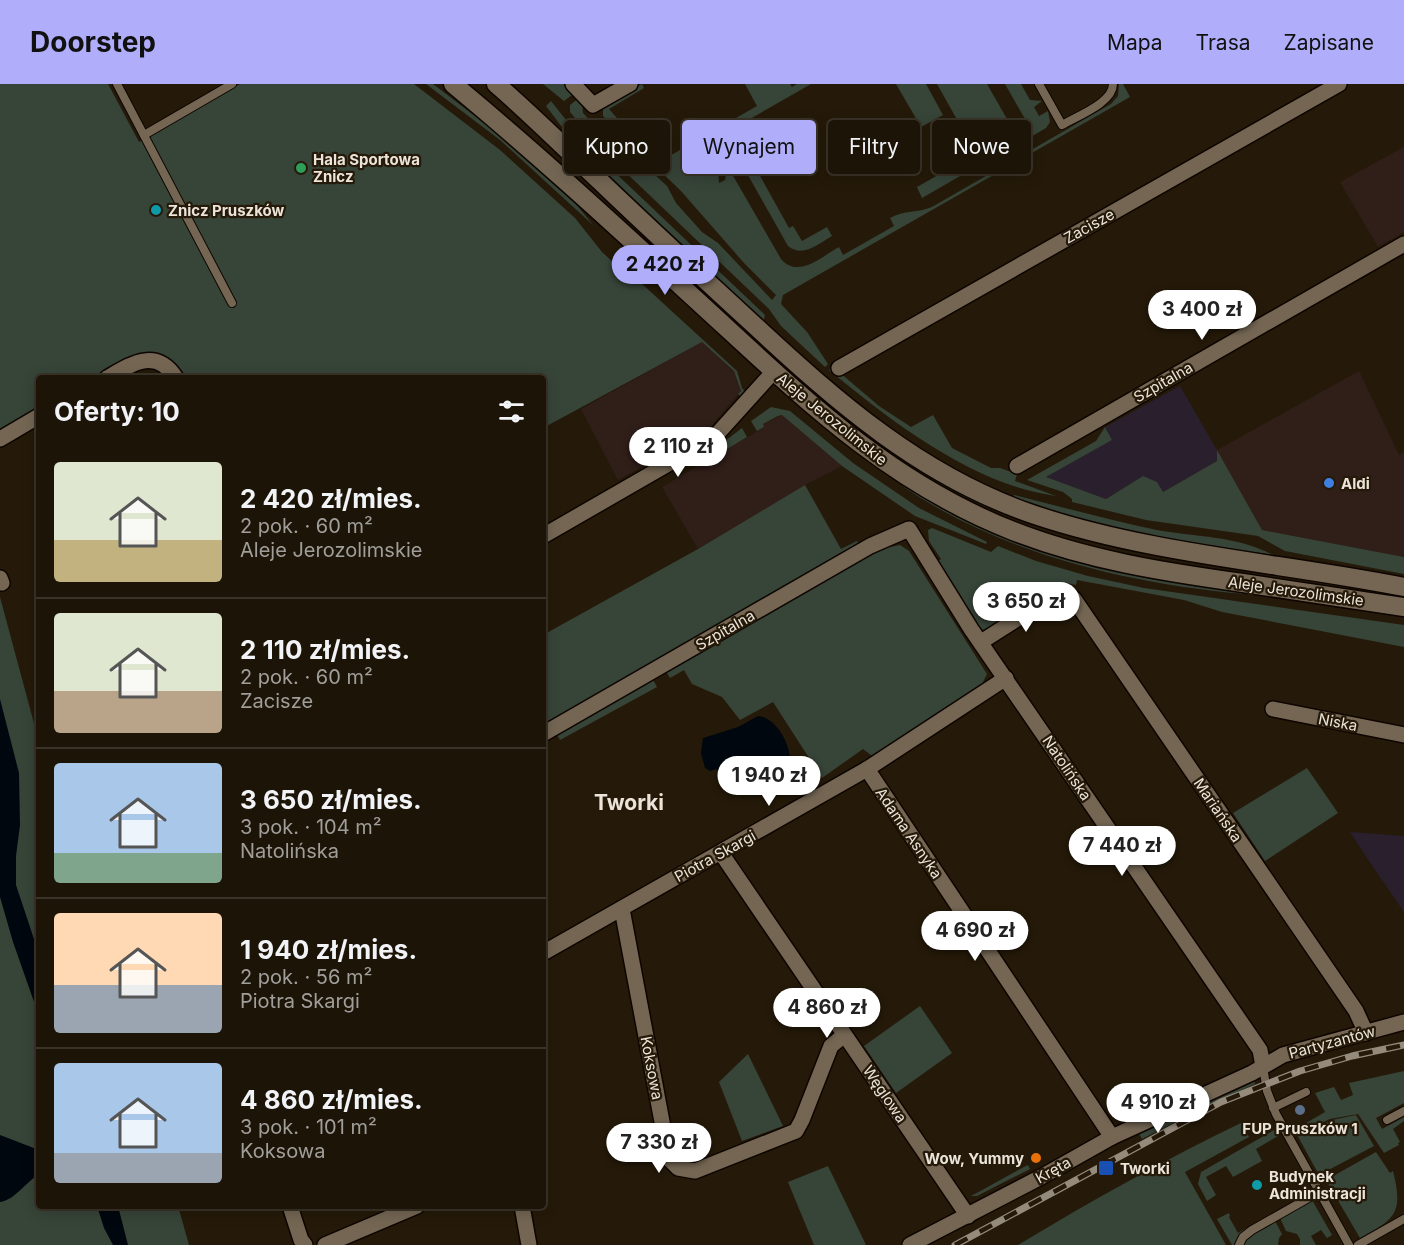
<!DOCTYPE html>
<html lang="pl">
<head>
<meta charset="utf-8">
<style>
  :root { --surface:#1c1407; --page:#251d11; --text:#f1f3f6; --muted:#a09e9b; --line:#3a3328; --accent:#b0adfa }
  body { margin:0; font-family:Inter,sans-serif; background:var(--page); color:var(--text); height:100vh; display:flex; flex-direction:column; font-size:22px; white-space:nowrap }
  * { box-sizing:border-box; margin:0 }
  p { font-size:20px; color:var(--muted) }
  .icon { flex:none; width:33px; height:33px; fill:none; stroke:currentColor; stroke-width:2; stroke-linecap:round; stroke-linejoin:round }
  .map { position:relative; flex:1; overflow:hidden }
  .sheet { position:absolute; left:36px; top:291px; width:510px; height:834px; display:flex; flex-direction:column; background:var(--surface); border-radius:6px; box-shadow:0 3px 15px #0003,0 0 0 2px var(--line) }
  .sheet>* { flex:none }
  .top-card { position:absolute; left:564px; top:36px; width:570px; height:54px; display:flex; gap:12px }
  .price { position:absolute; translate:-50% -51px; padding:0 14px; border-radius:21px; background:#fff; color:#222; font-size:20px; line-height:39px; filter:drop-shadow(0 2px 3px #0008) }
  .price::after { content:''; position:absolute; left:50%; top:36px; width:18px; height:14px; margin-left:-9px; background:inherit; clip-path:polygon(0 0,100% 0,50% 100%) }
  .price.selected { background:var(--accent); color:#111 }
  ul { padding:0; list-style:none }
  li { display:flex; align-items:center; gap:18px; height:150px; padding:0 18px }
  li+li { border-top:2px solid var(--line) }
  li span { display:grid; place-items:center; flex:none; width:168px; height:120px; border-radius:6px; color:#555 }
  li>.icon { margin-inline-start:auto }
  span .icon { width:72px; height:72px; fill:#fffc; stroke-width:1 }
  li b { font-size:26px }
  h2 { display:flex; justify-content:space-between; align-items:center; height:72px; padding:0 18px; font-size:26px }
  .pill { padding:0 21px; border-radius:6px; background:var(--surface); box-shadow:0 3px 15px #0003,0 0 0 2px var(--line); font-size:21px; line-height:54px }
  .pill.selected { background:var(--accent); color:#111 }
  header { display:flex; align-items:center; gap:36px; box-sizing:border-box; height:84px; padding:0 30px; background:var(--accent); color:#111 }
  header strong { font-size:28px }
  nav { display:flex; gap:33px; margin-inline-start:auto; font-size:21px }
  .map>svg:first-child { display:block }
  .commercial { fill:#301e19 }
  .industrial { fill:#291f2d }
  .green { fill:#374438 }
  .water { fill:#00070e }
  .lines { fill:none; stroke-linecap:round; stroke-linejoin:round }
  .lane-casing { stroke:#0e0500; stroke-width:10 }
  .street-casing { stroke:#0e0500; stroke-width:18 }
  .secondary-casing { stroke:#0e0500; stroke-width:21 }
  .lane { stroke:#746653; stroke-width:8 }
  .street { stroke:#746653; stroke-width:15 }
  .secondary { stroke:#746653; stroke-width:18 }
  .rail-casing { stroke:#948b7d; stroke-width:7 }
  .rail { stroke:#251a09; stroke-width:4.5; stroke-dasharray:14; stroke-linecap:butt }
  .leisure-dot { fill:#2e9e5b; stroke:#251a09; stroke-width:2 }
  .culture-dot { fill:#0f9aa8; stroke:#251a09; stroke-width:2 }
  .shop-dot { fill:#3f7fe0; stroke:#251a09; stroke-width:2 }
  .service-dot { fill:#5c6f8a; stroke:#251a09; stroke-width:2 }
  .food-dot { fill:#e8710a; stroke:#251a09; stroke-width:2 }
  .transit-dot { fill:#1a4fb4; stroke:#251a09; stroke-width:2 }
  .labels { text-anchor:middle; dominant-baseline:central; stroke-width:4.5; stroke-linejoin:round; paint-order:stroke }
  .poi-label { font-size:15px; font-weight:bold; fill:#ece4d9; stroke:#251a09; text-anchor:start }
  .street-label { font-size:15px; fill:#ece4d9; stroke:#251a09 }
  .district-label { font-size:21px; font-weight:bold; fill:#ece4d9; stroke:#251a09 }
</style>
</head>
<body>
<header>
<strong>Doorstep</strong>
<nav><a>Mapa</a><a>Trasa</a><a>Zapisane</a></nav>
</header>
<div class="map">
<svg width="1404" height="1161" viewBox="0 0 1404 1161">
  <rect width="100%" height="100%" fill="#251a09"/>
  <g class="commercial">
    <path d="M 1404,63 L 1404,148 L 1378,163 L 1340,98 Z"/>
    <path d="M 702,258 L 734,287 L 741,307 L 711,342 L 706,342 L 692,355 L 618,396 L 581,325 Z"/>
    <path d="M 1359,287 L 1399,371 L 1404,368 L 1404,473 L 1262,446 L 1217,366 Z"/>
    <path d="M 782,331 L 842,382 L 805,401 L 698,465 L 662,403 L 763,344 L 762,341 Z"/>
  </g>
  <g class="industrial">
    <path d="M 1180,302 L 1217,366 L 1217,377 L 1163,408 L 1143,392 L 1106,415 L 1045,393 L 1112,356 L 1105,343 Z"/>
    <path d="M 1350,748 L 1404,752 L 1404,828 L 1369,777 Z"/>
  </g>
  <g class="green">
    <path d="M 0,0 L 108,0 L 139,58 L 240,0 L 414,0 L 500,66 L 575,134 L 602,168 L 627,191 L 640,198 L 737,287 L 742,304 L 746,309 L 742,313 L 738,310 L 741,307 L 734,287 L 702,258 L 543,344 L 543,294 L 183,294 C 163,262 141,267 112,283 C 105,287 98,293 91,294 C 74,296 56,294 39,294 L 39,325 L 0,347 Z"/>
    <path d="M 426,0 L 433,0 L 513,61 L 567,109 L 593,141 L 500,56 Z"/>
    <path d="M 543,0 L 566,0 L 573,8 L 572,11 L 564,17 Z"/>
    <path d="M 642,0 L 644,4 L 609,25 L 649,71 L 652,70 L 659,78 L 757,22 L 745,0 L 790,0 L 792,3 L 797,0 L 811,0 L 729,47 L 724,52 L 719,63 L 724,76 L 718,86 L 719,99 L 725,96 L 728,83 L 781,175 C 798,195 821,173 839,163 L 843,171 L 894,142 L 890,134 C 904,126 918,129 932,123 L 1111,20 L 1118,12 L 1119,0 L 1123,0 L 1130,13 L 783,211 L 781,220 L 807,248 L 828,280 L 825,283 L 781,242 L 769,225 L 598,62 L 570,28 L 570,21 L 579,14 L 582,19 L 583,29 L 595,42 L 599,39 L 667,102 L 676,119 L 702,148 L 718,159 L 772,216 L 776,211 L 744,179 L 681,107 L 603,32 L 603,24 L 608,18 Z"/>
    <path d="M 896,0 L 926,0 L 943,31 L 921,43 Z"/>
    <path d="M 937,0 L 987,0 L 1015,49 L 977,71 Z"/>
    <path d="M 1005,0 L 1021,0 L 1030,16 L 1042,17 L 1034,23 L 1039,32 L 1048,27 L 1050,38 L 1046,44 L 980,83 L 978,80 L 1033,49 Z"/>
    <path d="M 551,17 L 586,61 L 765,231 L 763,239 L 578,64 L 546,22 Z"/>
    <path d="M 899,41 L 906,53 L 887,64 L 880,52 Z"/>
    <path d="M 755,47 L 760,56 L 745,65 L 789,144 L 793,142 L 802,157 L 827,143 L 832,152 C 818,160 803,174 788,162 L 736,70 L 739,58 Z"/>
    <path d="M 968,74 L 974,84 L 922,114 L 917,103 Z"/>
    <path d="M 832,282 L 879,322 L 911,343 L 933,331 L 952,364 L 991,384 L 1000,384 L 1017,390 L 1015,397 L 1056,412 C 973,401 891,337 829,286 Z"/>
    <path d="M 771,323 L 790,327 L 853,379 L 919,424 L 987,458 L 986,460 L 915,432 L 842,382 L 782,331 L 778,332 L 763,340 L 764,343 L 757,347 L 751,337 Z"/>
    <path d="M 1105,343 L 1112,356 L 1046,393 L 1106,415 L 1143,392 L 1157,398 L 1163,408 L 1217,377 L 1217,366 L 1262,446 L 1404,473 L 1404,490 L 1285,467 L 1258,452 L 1146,436 L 1072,418 L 1072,415 L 1063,408 L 1027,396 L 1096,357 Z"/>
    <path d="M 742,344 L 747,353 L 719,370 L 716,364 Z"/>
    <path d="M 805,401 L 841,465 L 857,457 L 861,464 L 543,645 L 543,551 L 698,465 Z"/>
    <path d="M 901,401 L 936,421 L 986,446 L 1072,477 L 1138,492 L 1258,511 C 1136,502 1002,471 901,401 Z"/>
    <path d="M 1014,411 C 1062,423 1109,436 1157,446 C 1196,453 1238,452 1273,471 C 1184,457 1096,446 1012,413 Z"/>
    <path d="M 932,444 L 991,468 L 998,462 L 1036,477 L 1088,492 L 1144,504 L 1404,541 L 1404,563 L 1222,528 L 1184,516 L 1077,496 L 1076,501 L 1062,498 L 1061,503 L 993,545 L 985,547 L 977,542 L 937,478 L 941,475 L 929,457 L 928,446 Z"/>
    <path d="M 887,459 L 890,463 L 900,461 L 909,467 L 987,590 L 983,598 L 985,601 L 875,674 L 863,665 L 822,694 L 773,618 L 740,636 L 722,613 L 692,600 L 684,586 L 670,594 L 664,584 Z"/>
    <path d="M 0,513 L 39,658 L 39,1122 L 178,1122 L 189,1161 L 0,1161 Z"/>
    <path d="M 651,592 L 657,603 L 560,656 L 555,647 Z"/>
    <path d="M 1307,684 L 1338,729 L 1265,777 L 1233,729 Z"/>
    <path d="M 920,922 L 952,969 L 896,1009 L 864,962 Z"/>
    <path d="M 748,970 L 783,1042 L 742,1057 L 719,998 Z"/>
    <path d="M 1404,987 L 1404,1019 L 1376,1034 L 1382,1045 L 1404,1033 L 1404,1037 L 1393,1045 L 1400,1058 L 1398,1059 L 1399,1061 L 1384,1069 L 1358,1030 L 1330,1035 L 1308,1045 L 1301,1042 L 1325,1028 L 1315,1009 L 1334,1003 L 1341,1016 L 1353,1011 L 1349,999 Z"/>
    <path d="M 1254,995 L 1255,1000 L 1212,1019 L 1142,1055 L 1138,1048 Z"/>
    <path d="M 1356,1031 L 1374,1062 L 1319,1091 L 1295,1047 L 1298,1043 L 1308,1047 L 1332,1036 Z"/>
    <path d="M 1241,1039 L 1249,1053 L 1185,1088 L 1226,1161 L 1018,1161 C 1091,1117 1164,1076 1241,1039 Z"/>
    <path d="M 1274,1046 L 1278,1052 L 1256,1065 L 1262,1077 L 1233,1093 L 1226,1082 L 1206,1093 L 1216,1111 L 1207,1117 L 1198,1100 L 1201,1088 Z"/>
    <path d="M 1376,1068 L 1390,1089 L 1393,1087 C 1404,1131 1394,1135 1360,1154 L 1326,1096 Z"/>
    <path d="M 1028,1081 L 1030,1085 L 977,1112 L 971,1112 C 990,1102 1008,1091 1028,1081 Z"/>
    <path d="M 828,1082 L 866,1161 L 814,1161 L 788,1098 Z"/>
    <path d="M 1312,1116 L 1332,1151 L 1327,1154 L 1321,1146 L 1311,1152 L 1316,1161 L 1300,1161 L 1300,1155 L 1297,1150 L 1286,1147 L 1280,1134 Z"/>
    <path d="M 1229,1129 L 1230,1132 L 1229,1133 L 1238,1149 L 1257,1138 L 1258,1140 L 1239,1151 L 1235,1161 L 1232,1161 L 1217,1135 Z"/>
    <path d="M 1275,1137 L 1282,1150 L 1279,1154 L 1278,1161 L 1243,1161 C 1250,1149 1263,1144 1275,1137 Z"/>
  </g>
  <g class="water">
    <path d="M 0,615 L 19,689 L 20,741 L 16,772 L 16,801 L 39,870 L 39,932 L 13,858 L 0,813 Z"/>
    <path d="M 758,632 C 776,634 789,658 790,674 L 784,686 L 765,692 L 749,685 L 728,691 L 719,689 L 717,685 L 710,687 L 705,684 L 701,669 L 703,654 L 738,643 Z"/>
    <path d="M 0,1051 L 39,1066 L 39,1090 C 26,1098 15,1116 0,1118 Z"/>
    <path d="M 97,1122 L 118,1122 L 128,1161 L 113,1161 L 104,1144 Z"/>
  </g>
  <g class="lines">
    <g class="lane-casing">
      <g id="lane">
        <path d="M 117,0 L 232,219"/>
        <path d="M 1039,0 L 1062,41 C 1077,32 1113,19 1113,0"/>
        <path d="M 144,51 L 232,0"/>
        <path d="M 1263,983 L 1267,1007 L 1276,1030 L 1349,1161"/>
        <path d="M 1273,1024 L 1306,1008"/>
        <path d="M 1387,1036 L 1404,1027"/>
        <path d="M 1239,1161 L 1243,1153 L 1252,1146 L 1319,1108"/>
        <path d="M 1358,1161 L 1404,1135"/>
      </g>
    </g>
    <g class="street-casing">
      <g id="street">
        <path d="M 573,0 L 593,21 L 630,0"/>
        <path d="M 839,284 L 1339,0"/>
        <path d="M 107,294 C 131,280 156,263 176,294"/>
        <path d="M 0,355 L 39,332"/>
        <path d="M 1017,382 L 1404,160"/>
        <path d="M 543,452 L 708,357 L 719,348 L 774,287"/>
        <path d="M 0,494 L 2,499"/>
        <path d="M 981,558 L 1056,510 L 1063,509 L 1074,515 L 1356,927 L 1366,949"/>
        <path d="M 1273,625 L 1404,651"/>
        <path d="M 543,650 L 870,462 L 909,445 L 971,545 L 1260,966 L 1263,982"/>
        <path d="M 867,685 L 1112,1053"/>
        <path d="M 721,769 L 968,1132"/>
        <path d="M 622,825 L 669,1075 L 678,1084 L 695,1087 L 796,1047 L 802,1036 L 831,962 L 844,951"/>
        <path d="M 543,869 L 867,685 L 1006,594"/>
        <path d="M 290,1122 L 301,1156 L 305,1161"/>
        <path d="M 522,1122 L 529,1161"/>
        <path d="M 325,1161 L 417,1122"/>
        <path d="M 910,1161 L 1041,1093 L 1112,1053 L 1252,989 L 1283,971 L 1404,938"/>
      </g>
    </g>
    <g class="secondary-casing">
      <g id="secondary">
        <path d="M 453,0 C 540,72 622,148 705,224 C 802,313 888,398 1013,447 C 1087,476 1164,488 1243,499 C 1296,507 1350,515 1404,523"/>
        <path d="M 496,0 C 533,32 567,66 602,99 C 652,147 702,193 752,239 C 837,318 922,393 1035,431 C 1151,470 1283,479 1404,503"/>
      </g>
    </g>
    <use href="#lane" class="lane"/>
    <use href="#street" class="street"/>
    <use href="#secondary" class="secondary"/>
    <g class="rail-casing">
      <path id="rail" d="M 955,1161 L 1221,1018 L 1300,987 L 1352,972 L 1404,961"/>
    </g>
    <use href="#rail" class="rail"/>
  </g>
  <circle class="leisure-dot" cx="301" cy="84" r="6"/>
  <g class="culture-dot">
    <circle cx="156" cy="126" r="6"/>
    <circle cx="1257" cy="1101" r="6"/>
  </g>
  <circle class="shop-dot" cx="1329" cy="399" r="6"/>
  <circle class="service-dot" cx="1300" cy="1026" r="6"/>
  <circle class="food-dot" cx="1036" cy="1074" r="6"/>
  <rect class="transit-dot" x="1098" y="1076" width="16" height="16" rx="3"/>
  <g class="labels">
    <g class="poi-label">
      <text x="313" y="75">Hala Sportowa<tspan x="313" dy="17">Znicz</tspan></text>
      <text x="168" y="126">Znicz Pruszków</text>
      <text x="1341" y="399">Aldi</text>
      <text x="1300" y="1044" text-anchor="middle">FUP Pruszków 1</text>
      <text x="1024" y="1074" text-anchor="end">Wow, Yummy</text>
      <text x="1120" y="1084">Tworki</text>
      <text x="1269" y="1092">Budynek<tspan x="1269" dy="17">Administracji</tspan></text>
    </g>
    <g class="street-label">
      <text transform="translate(1089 142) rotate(-29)">Zacisze</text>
      <text transform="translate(1163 298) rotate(-30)">Szpitalna</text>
      <text transform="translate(832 335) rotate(39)">Aleje Jerozolimskie</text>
      <text transform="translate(1296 507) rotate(8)">Aleje Jerozolimskie</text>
      <text transform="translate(725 546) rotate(-30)">Szpitalna</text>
      <text transform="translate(1338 638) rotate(11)">Niska</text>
      <text transform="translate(1067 684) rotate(56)">Natolińska</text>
      <text transform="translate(1218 726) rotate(56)">Mariańska</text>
      <text transform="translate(909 749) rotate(56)">Adama Asnyka</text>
      <text transform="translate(715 772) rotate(-29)">Piotra Skargi</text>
      <text transform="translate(1332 958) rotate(-15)">Partyzantów</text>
      <text transform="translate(652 984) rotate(79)">Koksowa</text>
      <text transform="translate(885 1010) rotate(56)">Węglowa</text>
      <text transform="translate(1053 1086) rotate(-29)">Kręta</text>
    </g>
    <g class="district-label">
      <text x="629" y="718">Tworki</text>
    </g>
  </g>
</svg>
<b class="price selected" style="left:665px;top:212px">2 420 zł</b>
<b class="price" style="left:1202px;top:257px">3 400 zł</b>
<b class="price" style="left:678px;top:394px">2 110 zł</b>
<b class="price" style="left:1026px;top:549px">3 650 zł</b>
<b class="price" style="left:769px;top:723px">1 940 zł</b>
<b class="price" style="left:1122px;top:793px">7 440 zł</b>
<b class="price" style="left:975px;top:878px">4 690 zł</b>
<b class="price" style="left:827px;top:955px">4 860 zł</b>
<b class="price" style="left:1158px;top:1050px">4 910 zł</b>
<b class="price" style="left:659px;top:1090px">7 330 zł</b>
<div class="top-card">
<a class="pill">Kupno</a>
<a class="pill selected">Wynajem</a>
<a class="pill">Filtry</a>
<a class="pill">Nowe</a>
</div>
<section class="sheet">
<h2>Oferty: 10<svg class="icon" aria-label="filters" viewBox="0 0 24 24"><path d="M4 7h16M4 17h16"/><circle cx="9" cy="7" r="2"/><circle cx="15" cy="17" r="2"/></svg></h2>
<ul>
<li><span style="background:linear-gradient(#dfe7d0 65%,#c2b280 0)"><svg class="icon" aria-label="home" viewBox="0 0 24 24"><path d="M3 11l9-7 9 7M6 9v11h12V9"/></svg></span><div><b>2 420 zł/mies.</b><p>2 pok. · 60 m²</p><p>Aleje Jerozolimskie</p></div></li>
<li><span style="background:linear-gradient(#dfe7d0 65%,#b9a48a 0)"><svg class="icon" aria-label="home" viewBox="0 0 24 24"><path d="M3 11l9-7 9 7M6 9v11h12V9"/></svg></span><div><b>2 110 zł/mies.</b><p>2 pok. · 60 m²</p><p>Zacisze</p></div></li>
<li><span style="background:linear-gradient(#a9c7e8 75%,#7fa58c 0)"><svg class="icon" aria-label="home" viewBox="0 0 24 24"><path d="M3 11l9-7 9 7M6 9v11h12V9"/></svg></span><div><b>3 650 zł/mies.</b><p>3 pok. · 104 m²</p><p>Natolińska</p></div></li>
<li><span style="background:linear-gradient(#ffd9b3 60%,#9aa5b1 0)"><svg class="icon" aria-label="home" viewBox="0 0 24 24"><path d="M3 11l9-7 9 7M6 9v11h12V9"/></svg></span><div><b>1 940 zł/mies.</b><p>2 pok. · 56 m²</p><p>Piotra Skargi</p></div></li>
<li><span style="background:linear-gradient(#a9c7e8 75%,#9aa5b1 0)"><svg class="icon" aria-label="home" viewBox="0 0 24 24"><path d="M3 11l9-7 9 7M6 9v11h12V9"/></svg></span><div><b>4 860 zł/mies.</b><p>3 pok. · 101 m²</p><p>Koksowa</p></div></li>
</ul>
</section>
</div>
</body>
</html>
